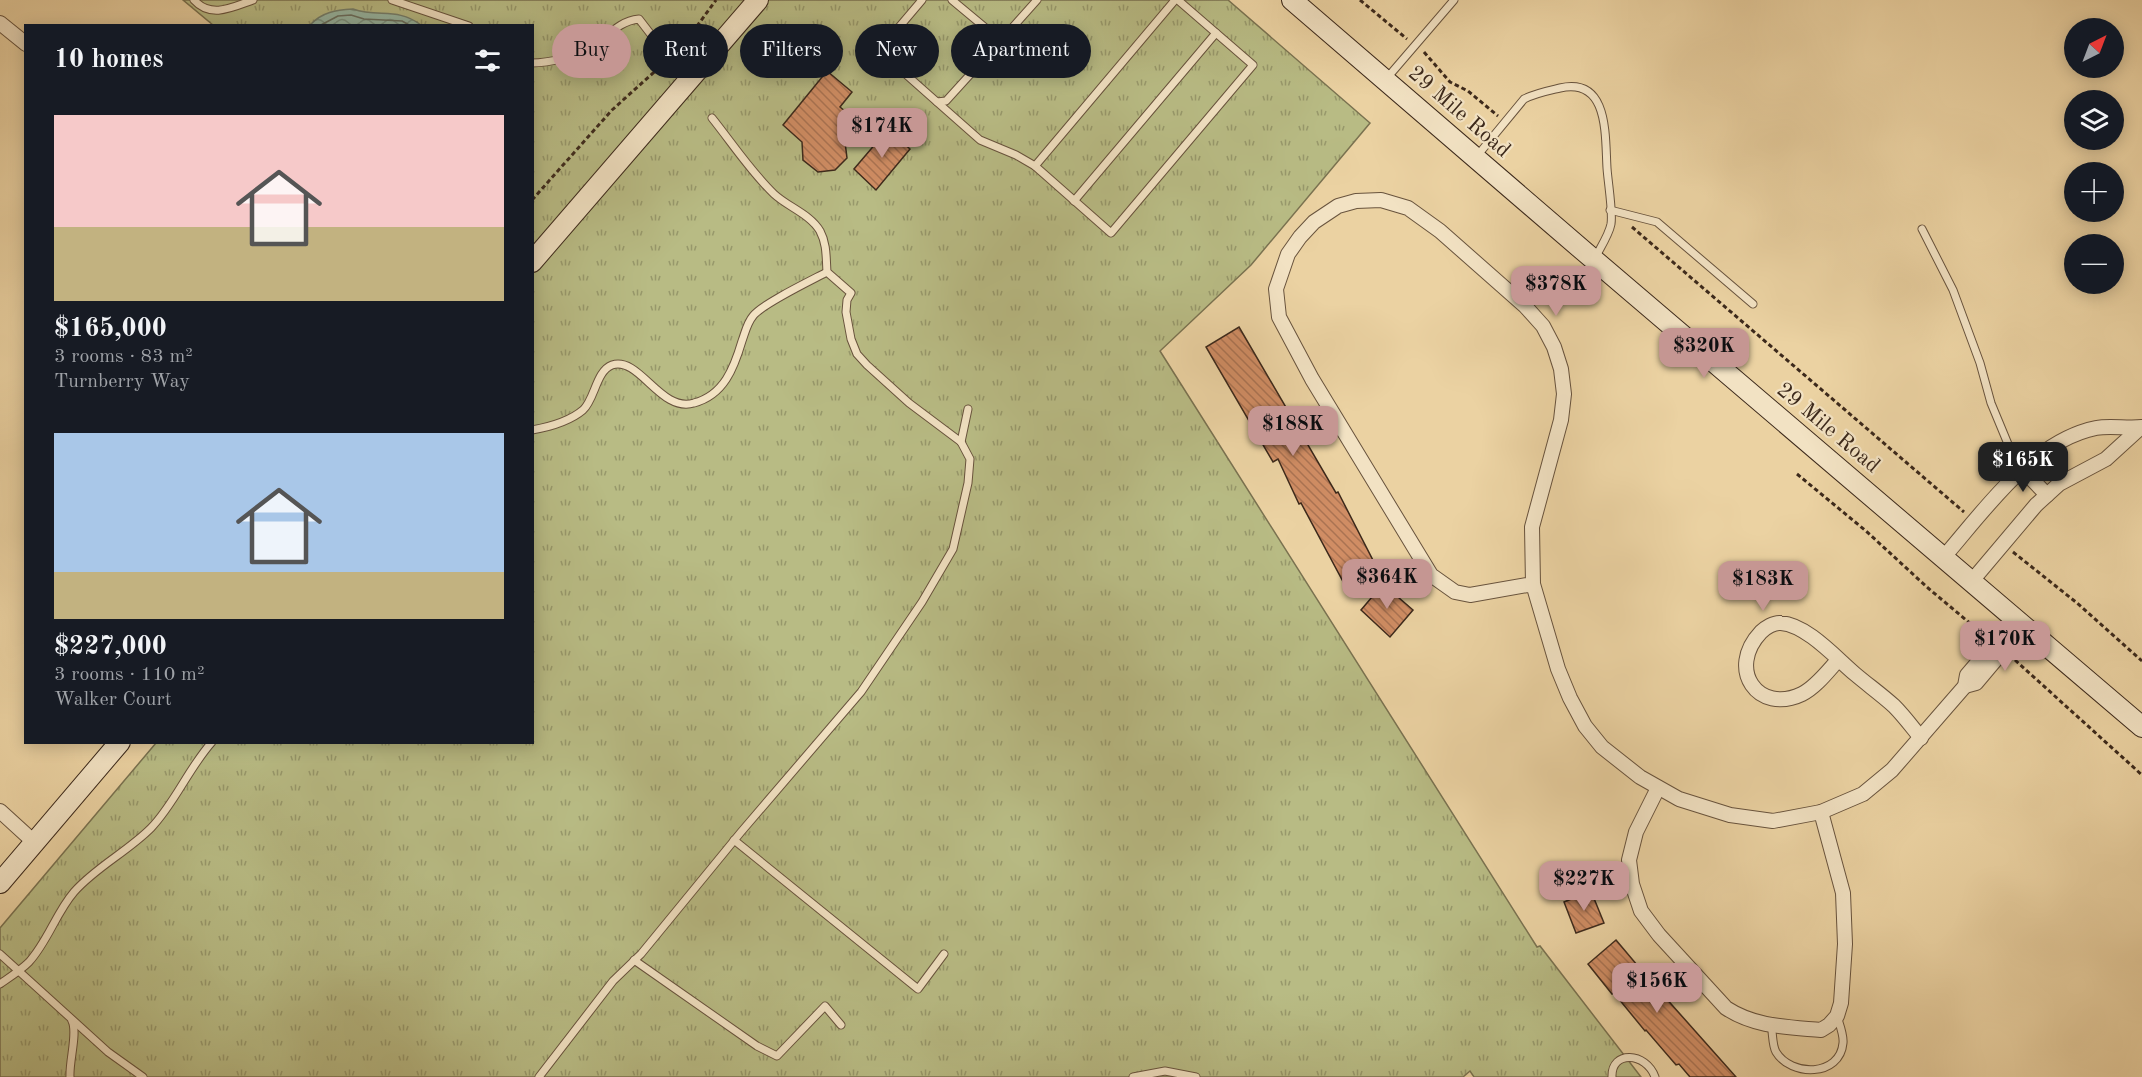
<!DOCTYPE html>
<html lang="en">
<head>
<meta charset="utf-8">
<style>
  :root { --surface:#171b24; --page:#242831; --text:#f1f3f6; --muted:#9ea1a6; --accent:#c59692 }
  body { margin:0; font-family:"Old Standard TT",serif; background:var(--page); color:var(--text); height:100vh; display:flex; flex-direction:column; font-size:22px; white-space:nowrap }
  * { box-sizing:border-box; margin:0 }
  p { font-size:20px; color:var(--muted) }
  .icon { flex:none; width:33px; height:33px; fill:none; stroke:currentColor; stroke-width:2; stroke-linecap:round; stroke-linejoin:round }
  .map { position:relative; flex:1; overflow:hidden }
  .details { position:absolute; left:24px; top:24px; width:510px; height:720px; display:flex; flex-direction:column; background:var(--surface); border-radius:0px; box-shadow:0 3px 15px #0003 }
  .details>* { flex:none }
  .guide { position:absolute; left:552px; top:24px; width:570px; height:54px; display:flex; gap:12px }
  .needle { width:39px; rotate:42deg }
  .buttons { position:absolute; left:2064px; top:18px; display:grid; gap:12px }
  .buttons a { display:grid; place-items:center; width:60px; height:60px; border-radius:50%; background:var(--surface); box-shadow:0 3px 15px #0003; font-size:30px }
  .price { position:absolute; translate:-50% -51px; padding:0 14px; border-radius:12px; background:var(--accent); color:#111; font-size:20px; line-height:39px; filter:drop-shadow(0 2px 3px #0008) }
  .price::after { content:''; position:absolute; left:50%; top:36px; width:18px; height:14px; margin-left:-9px; background:inherit; clip-path:polygon(0 0,100% 0,50% 100%) }
  .price.current { background:#222; color:#fff }
  ul { padding:0; list-style:none }
  li { display:grid; align-content:center; gap:12px; height:318px; padding:0 30px }
  li span { display:grid; place-items:center; height:186px; border-radius:0px; color:#555 }
  li>.icon { margin-inline-start:auto }
  span .icon { width:108px; height:108px; fill:#fffc; stroke-width:1 }
  li b { font-size:26px }
  h2 { display:flex; justify-content:space-between; align-items:center; height:72px; padding:0 30px; font-size:26px }
  .tag { padding:0 21px; border-radius:27px; background:var(--surface); box-shadow:0 3px 15px #0003; font-size:21px; line-height:54px }
  .tag.current { background:var(--accent); color:#111 }
  .map>svg:first-child { display:block }
  .grass { fill:url(#grass-tufts); stroke:#7a7250; stroke-width:1.5 }
  .water { fill:url(#water-waves); stroke:#737f6d; stroke-width:1.5 }
  .lines { fill:none; stroke-linecap:round; stroke-linejoin:round }
  .shore { stroke:#6a7060; stroke-width:1.5 }
  .building { fill:url(#building-back-hatch); stroke:#3c291b; stroke-width:1.5 }
  .lane-casing { stroke:#68533d; stroke-width:9 }
  .street-casing { stroke:#68533d; stroke-width:16 }
  .secondary-casing { stroke:#3c291b; stroke-width:22 }
  .path { stroke:#3c291b; stroke-width:3; stroke-dasharray:4.5 3; stroke-linecap:butt }
  .lane { stroke:#f2e2c3; stroke-width:7 }
  .street { stroke:#f2e2c3; stroke-width:14 }
  .secondary { stroke:#f2e2c3; stroke-width:20 }
  .labels { text-anchor:middle; dominant-baseline:central; stroke-width:4.5; stroke-linejoin:round; paint-order:stroke }
  .street-label { font-size:22px; fill:#3c291b; stroke:#f2e2c3 }
</style>
</head>
<body>
<div class="map">
<svg width="2142" height="1077" viewBox="0 0 2142 1077">
  <defs>
    <pattern id="grass-tufts" width="24" height="20" patternUnits="userSpaceOnUse" patternTransform="scale(1.5)"><rect width="24" height="20" fill="#b8bb84"/><path d="M3 7l-1-3M5 7V3M7 7l1-3M15 17l-1-3M17 17v-4M19 17l1-3" fill="none" stroke="#97986b"/></pattern>
    <pattern id="water-waves" width="16" height="10" patternUnits="userSpaceOnUse" patternTransform="scale(1.5)"><rect width="16" height="10" fill="#98b8a4"/><path d="M0 5q4-4 8 0t8 0" fill="none" stroke="#7d9685"/></pattern>
    <pattern id="building-back-hatch" width="6" height="6" patternUnits="userSpaceOnUse" patternTransform="scale(1.5)"><rect width="6" height="6" fill="#d08d64"/><path d="M-1 5l2 2M0 0l6 6M5-1l2 2" fill="none" stroke="#aa7352"/></pattern>
  </defs>
  <rect width="100%" height="100%" fill="#ebd2a2"/>
  <filter id="stains"><feTurbulence type="fractalNoise" baseFrequency=".00333" numOctaves="4"/><feColorMatrix values="0 0 0 0 .2 0 0 0 0 .09 0 0 0 0 .02 0 0 0 .5 -.17"/></filter>
  <radialGradient id="worn" r=".72"><stop offset=".6" stop-color="#630" stop-opacity="0"/><stop offset="1" stop-color="#630" stop-opacity=".3"/></radialGradient>
  <path class="grass" d="M 183,0 L 1228,0 L 1370,123 L 1251,265 L 1160,351 L 1537,947 L 1540,946 L 1641,1077 L 1474,1077 L 1470,1071 L 1463,1077 L 0,1077 L 0,928 L 156,743 L 532,742 L 532,26 L 213,25 Z"/>
  <path class="water" d="M 353,9 C 379,18 397,7 421,25 L 310,25 C 322,12 336,10 353,9 Z"/>
  <g class="lines">
    <path class="shore" d="M 319,26 L 338,16 L 351,15 L 364,19 L 402,21 L 411,26"/>
  </g>
  <g class="building">
    <path d="M 827,71 L 852,92 L 840,107 L 859,123 L 845,142 L 847,158 L 835,170 L 818,172 L 803,160 L 802,142 L 783,125 Z"/>
    <path d="M 888,129 L 910,149 L 876,190 L 854,169 Z"/>
    <path d="M 1239,327 L 1336,493 L 1338,492 L 1379,572 L 1347,589 L 1301,503 L 1299,504 L 1278,459 L 1273,462 L 1206,347 Z"/>
    <path d="M 1383,584 L 1413,610 L 1390,637 L 1361,610 Z"/>
    <path d="M 1591,891 L 1604,923 L 1576,933 L 1564,902 Z"/>
    <path d="M 1616,940 L 1648,978 L 1736,1077 L 1690,1077 L 1679,1064 L 1676,1065 L 1646,1030 L 1645,1031 L 1614,993 L 1612,994 L 1588,964 Z"/>
  </g>
  <g class="lines">
    <g class="lane-casing">
      <g id="lane">
        <path d="M 194,0 C 211,19 233,7 253,0"/>
        <path d="M 392,0 L 469,26"/>
        <path d="M 922,0 L 883,46 L 884,55 L 937,102 L 946,101 L 996,46 L 994,35 L 952,0"/>
        <path d="M 996,46 L 1037,0"/>
        <path d="M 532,63 C 548,63 579,56 592,48 C 608,37 618,21 639,19 L 659,45"/>
        <path d="M 1387,78 L 1454,0"/>
        <path d="M 937,102 L 980,140 L 1016,155 L 1035,166 L 1111,233 L 1253,65 L 1178,0"/>
        <path d="M 1477,156 L 1524,99 C 1536,93 1547,91 1560,88 C 1609,77 1605,135 1607,168 C 1608,183 1613,211 1611,224 C 1609,235 1600,248 1595,258"/>
        <path d="M 1035,166 L 1175,0"/>
        <path d="M 1074,201 L 1216,33"/>
        <path d="M 1610,210 L 1657,222 L 1753,304"/>
        <path d="M 1922,229 L 1953,290 L 1980,363 L 1991,403 L 2008,444 L 2022,469"/>
        <path d="M 532,430 C 549,427 570,421 583,410 C 595,399 596,371 612,365 C 640,356 660,413 694,403 C 724,395 734,368 742,341 C 745,333 747,323 753,316 C 762,304 810,281 827,272"/>
        <path d="M 961,442 L 968,409"/>
        <path d="M 734,840 L 918,989 L 944,954"/>
        <path d="M 0,954 L 108,1052 L 143,1077"/>
        <path d="M 634,960 L 757,1046 L 777,1056 L 825,1006 L 841,1025"/>
        <path d="M 0,984 C 10,977 21,970 29,962 C 48,941 56,913 74,892 C 96,867 127,852 151,828 C 175,803 188,769 212,742"/>
        <path d="M 1771,1025 C 1773,1033 1772,1045 1776,1052 C 1791,1077 1840,1077 1843,1043 C 1844,1035 1839,1023 1837,1016"/>
        <path d="M 70,1077 C 69,1061 78,1032 72,1021"/>
        <path d="M 539,1077 L 613,981 L 641,954 L 741,832 L 861,692 L 922,602 L 953,549 L 968,483 L 970,459 L 961,442 L 909,403 L 867,365 L 857,354 L 851,339 L 846,312 L 847,300 L 851,293 L 827,272 C 826,258 827,244 820,231 C 810,214 788,207 774,194 C 751,172 732,143 712,118"/>
        <path d="M 1133,1077 L 1165,1071 L 1196,1077"/>
        <path d="M 1612,1077 C 1611,1050 1646,1052 1655,1077"/>
      </g>
    </g>
    <g class="street-casing">
      <g id="street">
        <path d="M 0,23 L 26,44"/>
        <path d="M 2022,469 L 2047,495"/>
        <path d="M 1943,558 C 1984,511 2032,441 2096,428 C 2111,425 2127,429 2142,427"/>
        <path d="M 1971,582 L 2036,505 L 2059,484 L 2106,459 L 2140,428"/>
        <path d="M 1533,584 L 1470,595 L 1455,592 L 1431,575 L 1312,379 L 1279,317 L 1276,289 L 1288,254 L 1300,237 L 1314,222 L 1338,206 L 1356,201 L 1381,200 L 1408,208 L 1440,231 L 1525,306 L 1543,326 L 1554,347 L 1561,369 L 1564,394 L 1561,420 L 1532,527 L 1533,584 L 1558,669 L 1570,698 L 1585,726 L 1602,747 L 1640,777 L 1679,799 L 1730,815 L 1773,821 L 1821,812 L 1863,794 L 1892,770 L 1965,686 L 1967,675 L 2015,619"/>
        <path d="M 1838,660 C 1828,671 1816,687 1802,694 C 1758,715 1726,669 1761,632 C 1765,628 1774,622 1781,623 C 1807,625 1836,658 1855,674 C 1868,685 1882,695 1894,706 C 1904,716 1912,727 1921,738"/>
        <path d="M 1965,686 L 1976,683 L 2024,626"/>
        <path d="M 1658,788 L 1636,832 L 1629,860 L 1632,884 L 1641,911 L 1659,935 L 1726,1008 C 1755,1027 1787,1027 1821,1030 L 1829,1025 L 1837,1016 L 1841,1003 L 1845,944 L 1843,893 L 1821,812"/>
        <path d="M 0,811 L 34,842"/>
      </g>
    </g>
    <g class="secondary-casing">
      <g id="secondary">
        <path d="M 1292,0 L 1586,253 L 2142,727"/>
        <path d="M 532,262 L 758,0"/>
        <path d="M 0,883 L 120,742"/>
      </g>
    </g>
    <g class="path">
      <path d="M 1360,0 L 1407,39"/>
      <path d="M 1424,52 L 1450,82 L 1468,91 L 1498,116"/>
      <path d="M 532,200 L 612,110 L 681,48 L 716,0"/>
      <path d="M 1632,227 L 1964,512"/>
      <path d="M 1797,474 L 1866,531 L 1928,588 L 1984,635"/>
      <path d="M 2013,552 L 2077,603 L 2142,661"/>
      <path d="M 2015,660 L 2142,775"/>
    </g>
    <use href="#lane" class="lane"/>
    <use href="#street" class="street"/>
    <use href="#secondary" class="secondary"/>
  </g>
  <g class="labels">
    <g class="street-label">
      <text transform="translate(1459 112) rotate(41)">29 Mile Road</text>
      <text transform="translate(1828 428) rotate(40)">29 Mile Road</text>
    </g>
  </g>
  <rect width="100%" height="100%" filter="url(#stains)"/>
  <rect width="100%" height="100%" fill="url(#worn)"/>
</svg>
<div class="buttons">
<a><svg class="needle" viewBox="-14 -14 28 28"><path d="M0-13l5 13h-10z" fill="#e53935"/><path d="M0 13l5-13h-10z" fill="#9ea1a6"/></svg></a>
<a><svg class="icon" aria-label="layers" viewBox="0 0 24 24"><path d="M12 4l9 5-9 5-9-5zM3 14l9 5 9-5"/></svg></a>
<a>+</a>
<a>−</a>
</div>
<b class="price" style="left:882px;top:159px">$174K</b>
<b class="price" style="left:1556px;top:317px">$378K</b>
<b class="price" style="left:1704px;top:379px">$320K</b>
<b class="price" style="left:1293px;top:457px">$188K</b>
<b class="price current" style="left:2023px;top:493px">$165K</b>
<b class="price" style="left:1387px;top:610px">$364K</b>
<b class="price" style="left:1763px;top:612px">$183K</b>
<b class="price" style="left:2005px;top:672px">$170K</b>
<b class="price" style="left:1584px;top:912px">$227K</b>
<b class="price" style="left:1657px;top:1014px">$156K</b>
<div class="guide">
<a class="tag current">Buy</a>
<a class="tag">Rent</a>
<a class="tag">Filters</a>
<a class="tag">New</a>
<a class="tag">Apartment</a>
</div>
<section class="details">
<h2>10 homes<svg class="icon" aria-label="filters" viewBox="0 0 24 24"><path d="M4 7h16M4 17h16"/><circle cx="9" cy="7" r="2"/><circle cx="15" cy="17" r="2"/></svg></h2>
<ul>
<li><span style="background:linear-gradient(#f6c9c9 60%,#c2b280 0)"><svg class="icon" aria-label="home" viewBox="0 0 24 24"><path d="M3 11l9-7 9 7M6 9v11h12V9"/></svg></span><div><b>$165,000</b><p>3 rooms · 83 m²</p><p>Turnberry Way</p></div></li>
<li><span style="background:linear-gradient(#a9c7e8 75%,#c2b280 0)"><svg class="icon" aria-label="home" viewBox="0 0 24 24"><path d="M3 11l9-7 9 7M6 9v11h12V9"/></svg></span><div><b>$227,000</b><p>3 rooms · 110 m²</p><p>Walker Court</p></div></li>
</ul>
</section>
</div>
</body>
</html>
